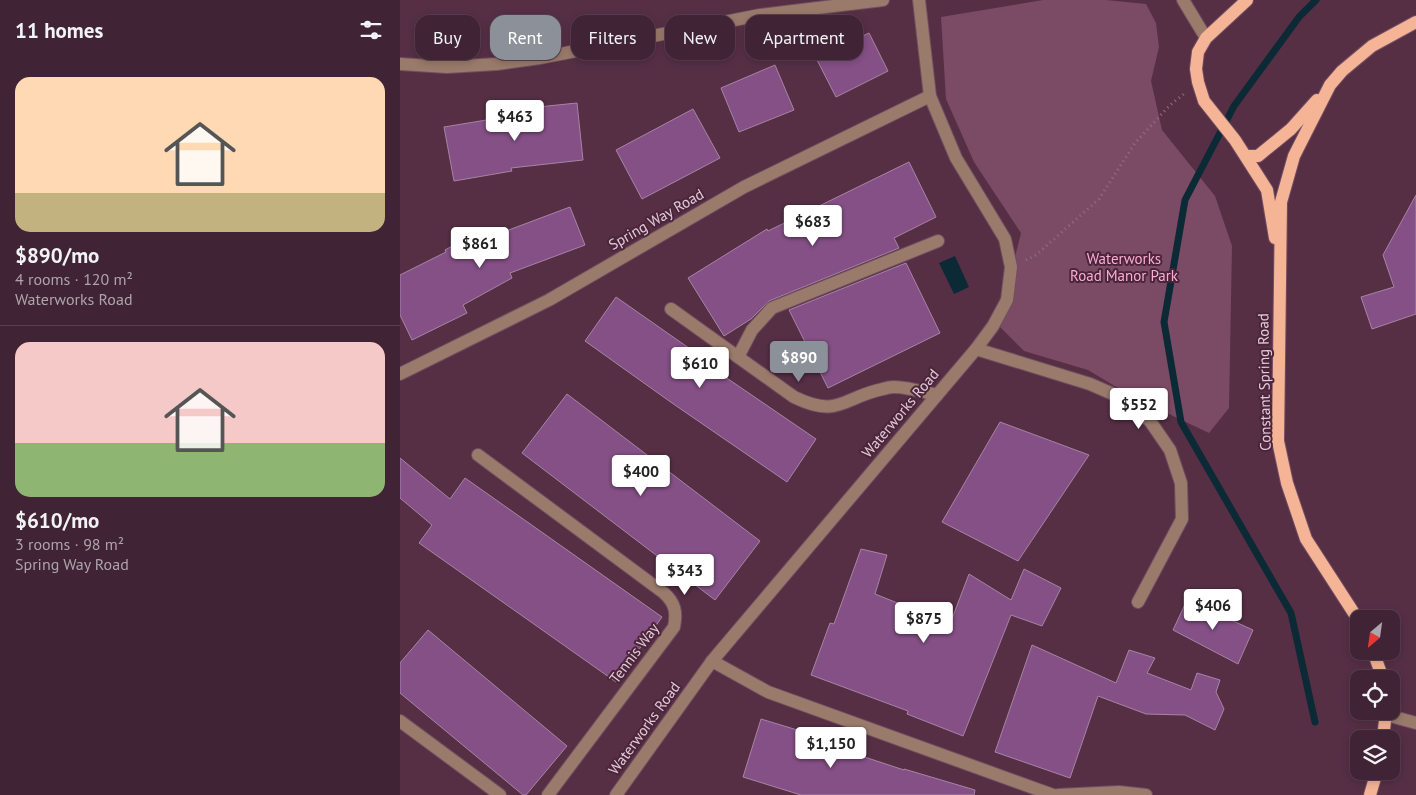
<!DOCTYPE html>
<html lang="en">
<head>
<meta charset="utf-8">
<style>
  :root { --surface:#402334; --page:#472b3c; --text:#f1f3f6; --muted:#aea4ac; --line:#59404f; --accent:#8c9099 }
  body { margin:0; font-family:"PT Sans",sans-serif; background:var(--page); color:var(--text); height:100vh; display:flex; flex-direction:column; font-size:19px; white-space:nowrap }
  * { box-sizing:border-box; margin:0 }
  p { font-size:16px; color:var(--muted) }
  .icon { flex:none; width:28px; height:28px; fill:none; stroke:currentColor; stroke-width:2; stroke-linecap:round; stroke-linejoin:round }
  .map { position:relative; flex:1; overflow:hidden }
  .panel { display:flex; flex-direction:column; background:var(--surface); width:400px }
  .panel>* { flex:none }
  .guide { position:absolute; left:15px; top:15px; width:475px; height:45px; display:flex; gap:10px }
  .needle { width:32px; rotate:209deg }
  .fabs { position:absolute; left:950px; top:610px; display:grid; gap:10px }
  .fabs a { display:grid; place-items:center; width:50px; height:50px; border-radius:10px; background:var(--surface); box-shadow:0 2px 8px #0003,0 0 0 1px var(--line); font-size:25px }
  .price { position:absolute; translate:-50% -42px; padding:0 11px; border-radius:5px; background:#fff; color:#222; font-size:16px; line-height:32px; filter:drop-shadow(0 1px 2px #0008) }
  .price::after { content:''; position:absolute; left:50%; top:30px; width:15px; height:11px; margin-left:-8px; background:inherit; clip-path:polygon(0 0,100% 0,50% 100%) }
  .price.current { background:var(--accent); color:#fff }
  ul { padding:0; list-style:none }
  li { display:grid; align-content:center; gap:10px; height:265px; padding:0 15px }
  li+li { border-top:1px solid var(--line) }
  li span { display:grid; place-items:center; height:155px; border-radius:15px; color:#555 }
  li>.icon { margin-inline-start:auto }
  span .icon { width:90px; height:90px; fill:#fffc; stroke-width:1 }
  li b { font-size:21px }
  h2 { display:flex; justify-content:space-between; align-items:center; height:60px; padding:0 15px; font-size:21px }
  .tag { padding:0 18px; border-radius:15px; background:var(--surface); box-shadow:0 2px 8px #0003,0 0 0 1px var(--line); font-size:18px; line-height:45px }
  .tag.current { background:var(--accent); color:#fff }
  main { display:flex; flex:1; min-height:0 }
  .map>svg:first-child { display:block }
  .green { fill:#7b4b65 }
  .water { fill:#0b2a35 }
  .lines { fill:none; stroke-linecap:round; stroke-linejoin:round }
  .stream { stroke:#0b2a35; stroke-width:7 }
  .building { fill:#855086; stroke:#a784a6 }
  .minor-casing { stroke:#724e62; stroke-width:14 }
  .major-casing { stroke:#724e62; stroke-width:14 }
  .path { stroke:#917082; stroke-width:3; stroke-dasharray:1 4; stroke-linecap:butt }
  .minor { stroke:#9a7a6b; stroke-width:12 }
  .major { stroke:#f5b495; stroke-width:12 }
  .labels { text-anchor:middle; dominant-baseline:central; stroke-width:4; stroke-linejoin:round; paint-order:stroke }
  .street-label { font-size:15px; fill:#e3cad7; stroke:#4b253a }
  .park-label { font-size:15px; fill:#fcacd7; stroke:#4b253a }
</style>
</head>
<body>
<main>
<section class="panel">
<h2>11 homes<svg class="icon" aria-label="filters" viewBox="0 0 24 24"><path d="M4 7h16M4 17h16"/><circle cx="9" cy="7" r="2"/><circle cx="15" cy="17" r="2"/></svg></h2>
<ul>
<li><span style="background:linear-gradient(#ffd9b3 75%,#c2b280 0)"><svg class="icon" aria-label="home" viewBox="0 0 24 24"><path d="M3 11l9-7 9 7M6 9v11h12V9"/></svg></span><div><b>$890/mo</b><p>4 rooms · 120 m²</p><p>Waterworks Road</p></div></li>
<li><span style="background:linear-gradient(#f6c9c9 65%,#8fb573 0)"><svg class="icon" aria-label="home" viewBox="0 0 24 24"><path d="M3 11l9-7 9 7M6 9v11h12V9"/></svg></span><div><b>$610/mo</b><p>3 rooms · 98 m²</p><p>Spring Way Road</p></div></li>
</ul>
</section>
<div class="map">
<svg width="1016" height="795" viewBox="0 0 1016 795">
  <rect width="100%" height="100%" fill="#562f45"/>
  <path class="green" d="M 643,0 L 706,0 L 746,4 L 756,23 L 759,47 L 751,81 L 762,130 L 815,196 L 832,246 L 829,408 L 809,433 L 733,397 L 688,370 L 624,351 L 598,325 L 621,233 L 574,162 L 546,99 L 541,17 Z"/>
  <path class="water" d="M 555,256 L 569,287 L 554,294 L 539,263 Z"/>
  <g class="lines">
    <path class="stream" d="M 915,722 L 891,613 L 781,422 L 764,322 L 785,200 L 834,106 L 899,17 L 916,0"/>
  </g>
  <g class="building">
    <path d="M 469,33 L 488,71 L 436,97 L 416,58 Z"/>
    <path d="M 375,65 L 394,110 L 339,132 L 321,88 Z"/>
    <path d="M 177,103 L 183,160 L 111,168 L 112,171 L 54,181 L 44,127 L 129,113 L 128,108 Z"/>
    <path d="M 293,109 L 320,158 L 242,199 L 216,150 Z"/>
    <path d="M 509,162 L 536,217 L 494,238 L 499,248 L 369,301 L 351,319 L 324,336 L 288,278 L 367,229 L 368,231 Z"/>
    <path d="M 1016,195 L 1016,314 L 972,329 L 961,297 L 994,287 L 983,255 Z"/>
    <path d="M 170,207 L 185,245 L 110,273 L 112,278 L 63,305 L 67,313 L 12,340 L 0,315 L 0,275 L 46,252 L 45,250 L 85,228 L 90,237 Z"/>
    <path d="M 506,263 L 540,333 L 428,388 L 389,310 Z"/>
    <path d="M 216,297 L 296,353 L 293,355 L 416,439 L 387,482 L 272,403 L 185,341 Z"/>
    <path d="M 167,394 L 360,541 L 315,600 L 122,453 Z"/>
    <path d="M 600,422 L 689,455 L 618,561 L 542,522 Z"/>
    <path d="M 0,458 L 50,499 L 65,478 L 262,617 L 216,682 L 19,543 L 32,525 L 0,498 Z"/>
    <path d="M 461,549 L 487,555 L 475,594 L 550,624 L 569,574 L 611,600 L 624,569 L 661,588 L 642,626 L 611,615 L 563,736 L 507,714 L 508,711 L 411,675 L 430,623 L 434,624 Z"/>
    <path d="M 787,600 L 853,630 L 838,664 L 773,630 Z"/>
    <path d="M 28,630 L 167,746 L 126,795 L 123,795 L 0,693 L 0,663 Z"/>
    <path d="M 632,645 L 716,683 L 729,650 L 755,658 L 747,673 L 791,690 L 797,673 L 820,680 L 816,692 L 824,709 L 815,730 L 785,715 L 746,714 L 698,696 L 670,778 L 595,752 Z"/>
    <path d="M 361,719 L 417,736 L 416,741 L 504,770 L 504,769 L 575,790 L 574,795 L 401,795 L 343,777 Z"/>
  </g>
  <g class="lines">
    <g class="minor-casing">
      <g id="minor">
        <path d="M 783,0 L 806,38"/>
        <path d="M 0,64 L 47,67 L 97,64 L 140,58 L 360,15 L 483,0"/>
        <path d="M 271,309 L 394,397 C 439,419 443,397 483,389 C 486,388 491,387 494,387 C 508,387 524,392 537,395"/>
        <path d="M 576,349 L 690,384 L 722,398 L 750,421 L 770,450 L 781,483 L 782,519 L 738,602"/>
        <path d="M 338,357 L 352,330 L 372,308 L 538,241"/>
        <path d="M 0,374 L 149,300 L 344,187 L 530,96"/>
        <path d="M 78,455 L 264,593 C 275,603 277,612 274,627 L 148,795"/>
        <path d="M 312,661 L 368,692 L 653,795"/>
        <path d="M 987,715 L 1016,723"/>
        <path d="M 0,721 L 100,795"/>
        <path d="M 216,795 L 312,661 L 576,349 L 593,326 L 607,300 L 611,267 L 605,239 L 556,158 L 530,96 L 519,0"/>
        <path d="M 658,795 L 719,792 L 746,795"/>
      </g>
    </g>
    <g class="major-casing">
      <g id="major">
        <path d="M 847,0 L 806,38 L 798,52 L 796,69 L 798,82 L 804,101 L 835,140 L 867,190 L 875,238"/>
        <path d="M 847,156 L 858,156 L 891,129 L 917,100"/>
        <path d="M 959,621 L 906,539 L 887,483 L 878,441 L 881,202 L 894,156 L 930,85 L 942,71 L 972,46 L 1016,22"/>
        <path d="M 973,651 L 983,679"/>
        <path d="M 983,739 L 986,711"/>
        <path d="M 970,795 L 977,771"/>
      </g>
    </g>
    <path class="path" d="M 626,260 L 636,255 L 699,199 L 735,143 L 770,105 L 784,94"/>
    <use href="#minor" class="minor"/>
    <use href="#major" class="major"/>
  </g>
  <g class="labels">
    <g class="street-label">
      <text transform="translate(256 219) rotate(-30)">Spring Way Road</text>
      <text transform="translate(864 382) rotate(-91)">Constant Spring Road</text>
      <text transform="translate(500 413) rotate(-50)">Waterworks Road</text>
      <text transform="translate(234 653) rotate(-53)">Tennis Way</text>
      <text transform="translate(244 728) rotate(-54)">Waterworks Road</text>
    </g>
    <g class="park-label">
      <text x="724" y="258">Waterworks<tspan x="724" dy="17">Road Manor Park</tspan></text>
    </g>
  </g>
</svg>
<div class="fabs">
<a><svg class="needle" viewBox="-14 -14 28 28"><path d="M0-13l5 13h-10z" fill="#e53935"/><path d="M0 13l5-13h-10z" fill="#aea4ac"/></svg></a>
<a><svg class="icon" aria-label="locate" viewBox="0 0 24 24"><circle cx="12" cy="12" r="6"/><path d="M12 2v4M12 18v4M2 12h4M18 12h4"/></svg></a>
<a><svg class="icon" aria-label="layers" viewBox="0 0 24 24"><path d="M12 4l9 5-9 5-9-5zM3 14l9 5 9-5"/></svg></a>
</div>
<b class="price" style="left:115px;top:142px">$463</b>
<b class="price" style="left:413px;top:247px">$683</b>
<b class="price" style="left:80px;top:269px">$861</b>
<b class="price current" style="left:399px;top:383px">$890</b>
<b class="price" style="left:300px;top:389px">$610</b>
<b class="price" style="left:739px;top:430px">$552</b>
<b class="price" style="left:241px;top:497px">$400</b>
<b class="price" style="left:285px;top:596px">$343</b>
<b class="price" style="left:813px;top:631px">$406</b>
<b class="price" style="left:524px;top:644px">$875</b>
<b class="price" style="left:431px;top:769px">$1,150</b>
<div class="guide">
<a class="tag">Buy</a>
<a class="tag current">Rent</a>
<a class="tag">Filters</a>
<a class="tag">New</a>
<a class="tag">Apartment</a>
</div>
</div>
</main>
</body>
</html>
